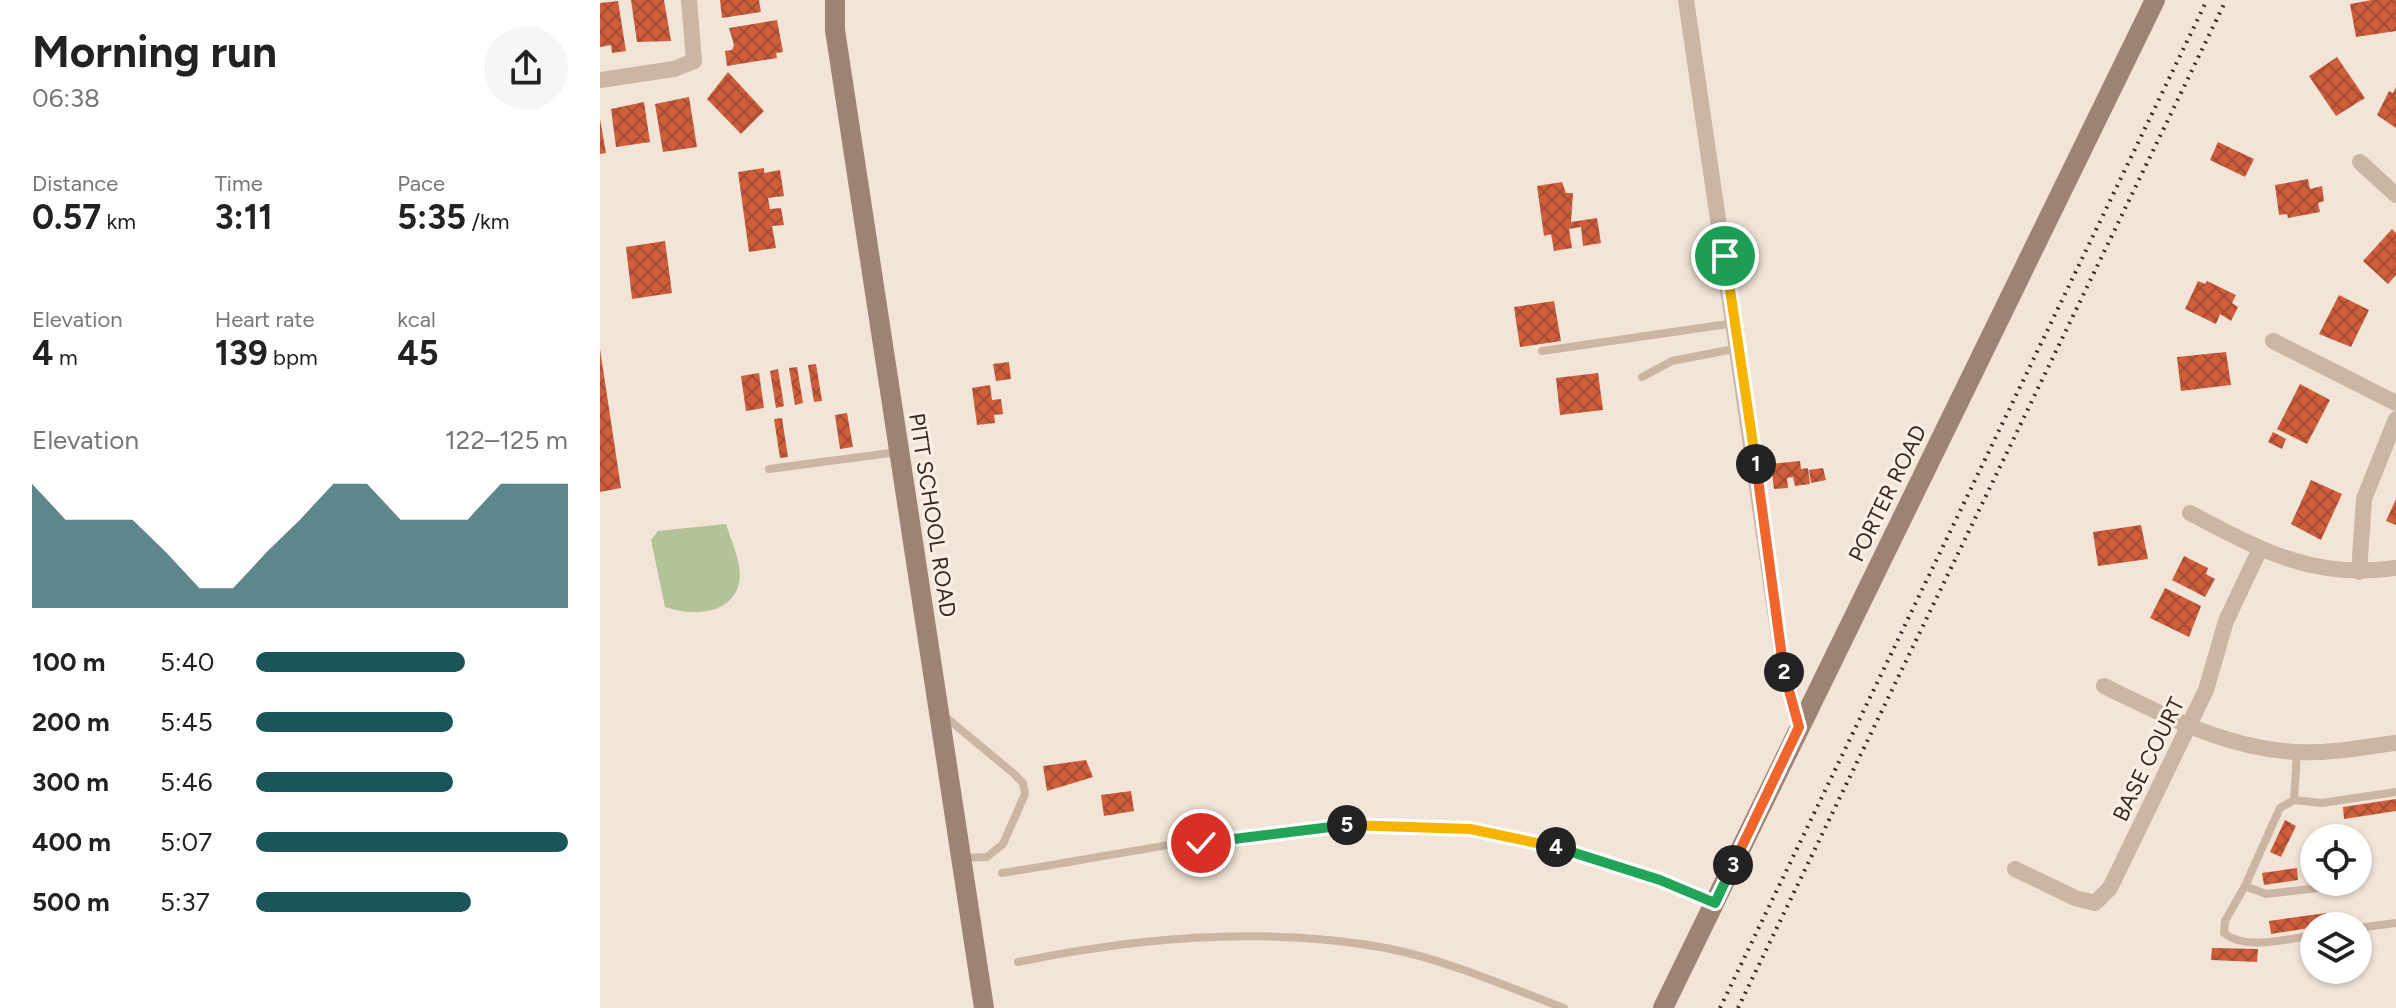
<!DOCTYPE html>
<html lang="en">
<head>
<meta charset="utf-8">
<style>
	body { margin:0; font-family:Figtree,sans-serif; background:#f6f6f6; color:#222; height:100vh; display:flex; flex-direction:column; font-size:30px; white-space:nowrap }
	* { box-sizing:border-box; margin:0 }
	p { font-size:26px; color:#767676 }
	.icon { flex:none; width:44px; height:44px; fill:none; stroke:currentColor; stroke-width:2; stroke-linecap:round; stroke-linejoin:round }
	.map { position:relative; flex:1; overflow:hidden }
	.drawer { display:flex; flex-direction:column; background:#fff; width:600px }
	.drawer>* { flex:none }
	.fabs { position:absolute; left:1700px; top:824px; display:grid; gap:16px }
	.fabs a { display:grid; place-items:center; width:72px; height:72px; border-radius:50%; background:#fff; box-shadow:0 2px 6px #0004; font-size:40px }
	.pin { position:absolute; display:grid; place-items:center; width:68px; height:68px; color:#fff; margin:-34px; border:4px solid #fff; border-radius:50%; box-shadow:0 2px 8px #0007 }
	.km { position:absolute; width:40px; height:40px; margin:-20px; border-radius:50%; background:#222; color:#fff; font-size:22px; line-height:40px; text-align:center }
	.round { display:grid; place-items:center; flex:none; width:84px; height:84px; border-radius:42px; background:#f6f6f6 }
	.headline { display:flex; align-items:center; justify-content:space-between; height:136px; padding:0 32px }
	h1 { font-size:44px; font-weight:700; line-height:60px }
	.figures { display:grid; grid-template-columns:repeat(3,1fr); gap:12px; height:136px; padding:8px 32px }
	.figures div { display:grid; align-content:center }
	.figures b { font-size:34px; font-weight:700 }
	.figures small { font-size:22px; font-weight:400 }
	.figures p { font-size:22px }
	.chart { height:224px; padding:16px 32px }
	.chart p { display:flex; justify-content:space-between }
	.chart svg { width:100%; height:144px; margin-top:8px; fill:#195559; opacity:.7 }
	ul { padding:0 32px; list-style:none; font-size:26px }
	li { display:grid; grid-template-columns:128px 96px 1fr; align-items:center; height:60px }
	li i { height:20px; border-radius:10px; background:#195559 }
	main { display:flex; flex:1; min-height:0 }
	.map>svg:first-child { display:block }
	.pitch { fill:#b4c297 }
	.building { fill:url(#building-cross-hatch) }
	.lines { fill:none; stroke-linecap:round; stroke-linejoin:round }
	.lane { stroke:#cbb5a3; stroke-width:8 }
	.street { stroke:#cbb5a3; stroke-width:16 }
	.secondary { stroke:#9e8374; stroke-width:20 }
	.rail { stroke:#352a25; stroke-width:4; stroke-dasharray:2 6; stroke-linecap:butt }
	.split-1-casing { stroke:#fff; stroke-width:16 }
	.split-2-casing { stroke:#fff; stroke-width:16 }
	.split-3-casing { stroke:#fff; stroke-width:16 }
	.split-4-casing { stroke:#fff; stroke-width:16 }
	.split-5-casing { stroke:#fff; stroke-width:16 }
	.split-6-casing { stroke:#fff; stroke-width:16 }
	.split-1 { stroke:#f5b400; stroke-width:10 }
	.split-2 { stroke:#f0652b; stroke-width:10 }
	.split-3 { stroke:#f0652b; stroke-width:10 }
	.split-4 { stroke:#22a559; stroke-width:10 }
	.split-5 { stroke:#f5b400; stroke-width:10 }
	.split-6 { stroke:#22a559; stroke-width:10 }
	.labels { text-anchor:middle; stroke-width:6; stroke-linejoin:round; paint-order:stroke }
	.street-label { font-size:22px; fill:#352a25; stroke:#faf0e4 }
</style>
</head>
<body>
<main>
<section class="drawer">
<div class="headline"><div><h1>Morning run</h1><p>06:38</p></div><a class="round"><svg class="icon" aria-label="share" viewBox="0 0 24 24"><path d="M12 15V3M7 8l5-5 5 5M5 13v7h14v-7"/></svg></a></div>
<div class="figures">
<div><p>Distance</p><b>0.57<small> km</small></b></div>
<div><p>Time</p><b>3:11</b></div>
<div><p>Pace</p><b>5:35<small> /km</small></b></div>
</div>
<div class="figures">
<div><p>Elevation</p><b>4<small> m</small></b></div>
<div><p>Heart rate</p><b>139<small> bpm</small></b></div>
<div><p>kcal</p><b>45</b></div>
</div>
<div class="chart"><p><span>Elevation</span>122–125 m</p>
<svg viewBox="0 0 160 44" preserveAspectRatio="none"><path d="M0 44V6L10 17L20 17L30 17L40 27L50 38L60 38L70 27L80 17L90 6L100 6L110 17L120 17L130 17L140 6L150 6L160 6V44z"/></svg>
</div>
<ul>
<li><b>100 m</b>5:40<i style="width:67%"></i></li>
<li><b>200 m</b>5:45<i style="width:63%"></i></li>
<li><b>300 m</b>5:46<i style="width:63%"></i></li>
<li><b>400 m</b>5:07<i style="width:100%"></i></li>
<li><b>500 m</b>5:37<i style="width:69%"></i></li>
</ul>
</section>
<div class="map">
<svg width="1796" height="1008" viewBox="0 0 1796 1008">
	<defs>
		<pattern id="building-cross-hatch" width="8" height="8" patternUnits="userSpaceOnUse" patternTransform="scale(2)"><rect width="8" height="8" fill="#cd5d3b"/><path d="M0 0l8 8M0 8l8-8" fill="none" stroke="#a74d31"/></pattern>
	</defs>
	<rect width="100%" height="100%" fill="#f2e5d7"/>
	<path class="pitch" d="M126,524C131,541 145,569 138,587C127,617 88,615 65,607L51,540L58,531Z"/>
	<path class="building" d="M31,0H64L71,41L37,42Z
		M120,0H159L161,12L122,18Z
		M1772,0H1796V31L1756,37L1750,4Z
		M18,1L26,51L12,53L11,45L0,47V3Z
		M177,20L183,52L176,53L177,58L127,66L125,51L132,50L134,45L129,28Z
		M1737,57L1765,98L1736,116L1709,76Z
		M128,72L164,111L141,134L107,99Z
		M1796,87V128L1777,115L1789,91L1793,93Z
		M89,97L97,147L63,152L55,104Z
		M44,102L50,142L16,147L11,109Z
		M0,119L6,153L0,154Z
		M1618,142L1654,159L1645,177L1610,160Z
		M164,168V173L180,170L184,196L168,198L170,209L181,208L184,225L172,226L176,248L149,252L138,172Z
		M1708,179L1710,189L1722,186L1724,201L1718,203L1720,212L1688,218L1687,214L1679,215L1675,185Z
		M962,182L966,193H973L971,222L997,218L1001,243L983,246L981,227L969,229L972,248L954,251L951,234L944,236L937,186Z
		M1792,229L1796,233V275L1788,284L1763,261Z
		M65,241L72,293L32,299L26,247Z
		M1598,281L1605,284L1607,281L1636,295L1632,303L1638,307L1631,321L1620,314L1616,324L1585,309Z
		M1739,295L1769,310L1751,347L1719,334Z
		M954,301L961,341L920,347L914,307Z
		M0,349L21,488L0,492Z
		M1626,352L1631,385L1581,391L1577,357Z
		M409,362L411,379L396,381L393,364Z
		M216,364L222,401L214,402L208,365Z
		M197,367L203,403L195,405L189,368Z
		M178,369L184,406L176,408L170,371Z
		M159,373L164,408L146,411L141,376Z
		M998,373L1003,410L960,415L956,378Z
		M1700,384L1730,400L1707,444L1677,429Z
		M390,385L392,400L401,399L403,414L394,415L395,423L377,425L372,388Z
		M247,413L253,447L240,449L235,415Z
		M182,418L188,457L180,458L174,419Z
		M1673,432L1686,439L1682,449L1668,442Z
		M1200,461L1201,469L1208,468L1210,484L1195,486L1193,477L1187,478L1188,488L1174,489L1171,464Z
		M1223,468L1226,480L1211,483L1209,470Z
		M1711,480L1742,494L1721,540L1691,524Z
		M1796,499V525L1786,521Z
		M1541,525L1548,559L1498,566L1493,532Z
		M1584,556L1608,568L1606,574L1615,579L1605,597L1572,580Z
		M1565,588L1601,606L1589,637L1550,618Z
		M486,760L493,777L447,791L443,766Z
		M531,791L534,811L504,816L501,795Z
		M1796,799V811L1744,819L1743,807Z
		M1685,820L1696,826L1681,857L1670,852Z
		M1697,868L1698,880L1664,885L1662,873Z
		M1726,913L1728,925L1671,934L1669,921Z
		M1612,948L1658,949L1657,962L1611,960Z"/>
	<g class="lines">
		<path class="lane" d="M942,351L1135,323
			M1042,377L1072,361L1139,348
			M169,469L298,452
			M342,714L413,773L423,783L425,794L403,844L387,857L362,858
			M1694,800L1697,752
			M402,873C550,850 722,810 871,830C955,840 1036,872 1114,902
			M1645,886L1666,894L1718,888
			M1758,928L1796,923
			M1714,935C1688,939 1646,951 1624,933L1625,921L1645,886L1680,808L1694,800L1722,803L1796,792
			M418,962C539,937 665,926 786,948C847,960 905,986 964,1008"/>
		<path class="street" d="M1086,0L1184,672L1199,727
			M0,80L74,69L94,61L89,0
			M1760,162L1796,195
			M1673,341L1796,403
			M1590,513C1660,550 1714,580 1796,568
			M1759,572L1764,499L1796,419
			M1504,686C1566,716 1627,749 1697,752C1730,754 1763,747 1796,743
			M1415,869L1475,898L1495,903L1510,888L1606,690L1626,621L1660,549"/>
		<path class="secondary" d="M235,0V30L384,1008
			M1063,1008L1555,0"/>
		<path class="rail" d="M1120,1008L1607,0
			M1138,1008L1626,0"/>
	</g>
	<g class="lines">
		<defs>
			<path id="split-1" d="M1125,256L1156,464"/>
			<path id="split-2" d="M1156,464L1184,672"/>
			<path id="split-3" d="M1133,865L1199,727L1184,672"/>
			<path id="split-4" d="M956,847L1060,880L1115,903L1133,865"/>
			<path id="split-5" d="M747,825L870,829L956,847"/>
			<path id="split-6" d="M601,843L747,825"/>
		</defs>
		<use href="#split-1" class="split-1-casing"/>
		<use href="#split-2" class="split-2-casing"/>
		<use href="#split-3" class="split-3-casing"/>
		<use href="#split-4" class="split-4-casing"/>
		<use href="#split-5" class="split-5-casing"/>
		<use href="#split-6" class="split-6-casing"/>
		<use href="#split-1" class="split-1"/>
		<use href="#split-2" class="split-2"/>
		<use href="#split-3" class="split-3"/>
		<use href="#split-4" class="split-4"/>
		<use href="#split-5" class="split-5"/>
		<use href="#split-6" class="split-6"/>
	</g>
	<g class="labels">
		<g class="street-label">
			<text transform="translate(1287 493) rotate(-64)" y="8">PORTER ROAD</text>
			<text transform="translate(333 515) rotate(81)" y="8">PITT SCHOOL ROAD</text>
			<text transform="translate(1548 759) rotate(-64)" y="8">BASE COURT</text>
		</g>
	</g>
</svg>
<div class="fabs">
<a><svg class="icon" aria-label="locate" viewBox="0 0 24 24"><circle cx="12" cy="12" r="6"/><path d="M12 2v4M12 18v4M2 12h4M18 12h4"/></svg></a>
<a><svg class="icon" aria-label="layers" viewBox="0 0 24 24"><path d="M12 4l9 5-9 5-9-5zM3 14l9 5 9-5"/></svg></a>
</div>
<div class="pin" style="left:1125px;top:256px;background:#1e9e55"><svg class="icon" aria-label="arrive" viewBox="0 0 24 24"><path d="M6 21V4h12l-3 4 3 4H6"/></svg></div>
<div class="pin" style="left:601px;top:843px;background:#d93025"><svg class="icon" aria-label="check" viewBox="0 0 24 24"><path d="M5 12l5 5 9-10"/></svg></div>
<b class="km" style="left:1156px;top:464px">1</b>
<b class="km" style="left:1184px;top:672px">2</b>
<b class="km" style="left:1133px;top:865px">3</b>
<b class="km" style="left:956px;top:847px">4</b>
<b class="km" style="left:747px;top:825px">5</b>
</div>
</main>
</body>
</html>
